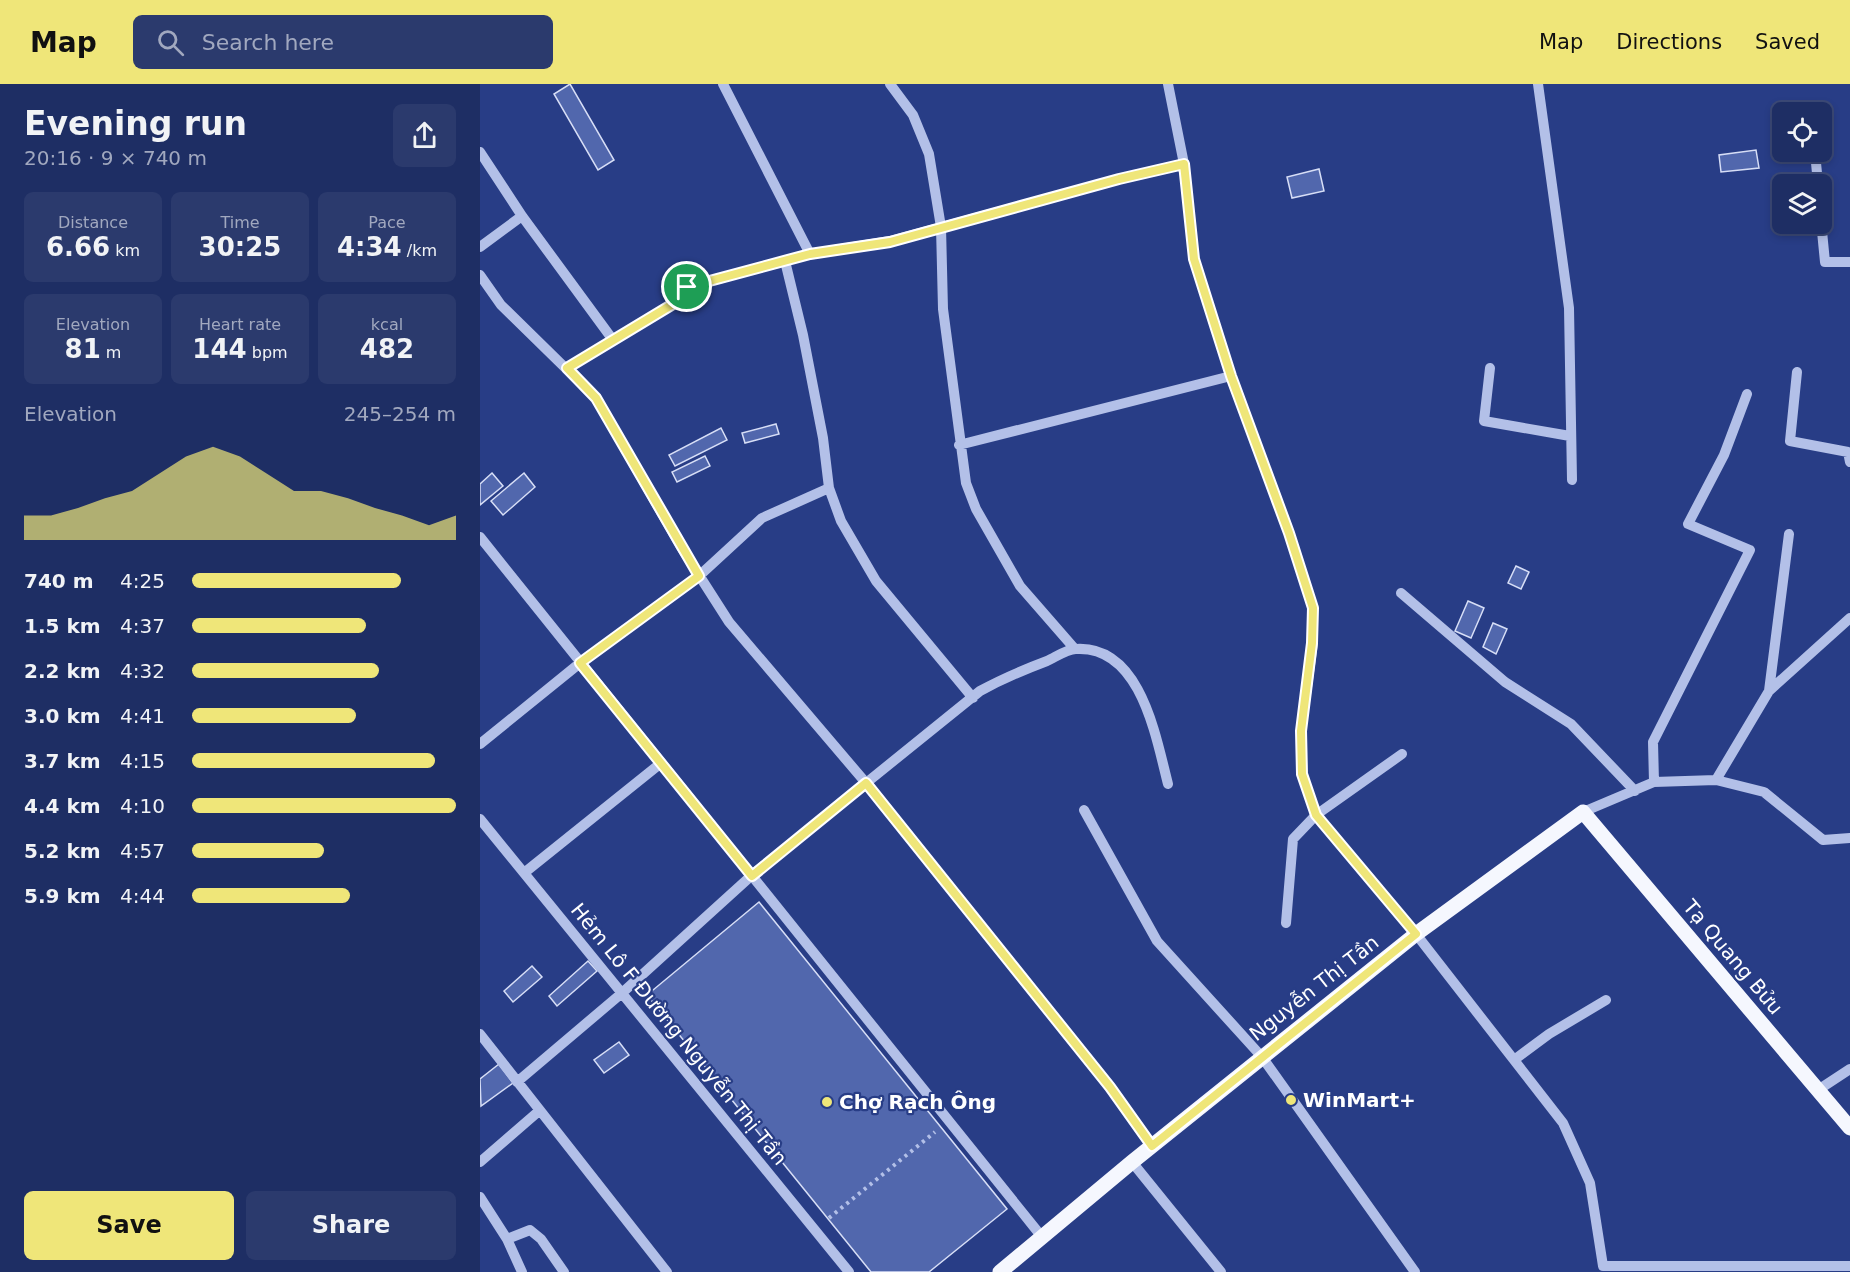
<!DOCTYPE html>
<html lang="en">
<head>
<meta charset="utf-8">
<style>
	body { margin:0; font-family:"DejaVu Sans",sans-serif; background:#2b3a6d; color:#f1f3f6; height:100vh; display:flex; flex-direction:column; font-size:22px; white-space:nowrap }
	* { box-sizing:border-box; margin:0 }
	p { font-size:20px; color:#a1a8bf }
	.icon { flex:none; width:33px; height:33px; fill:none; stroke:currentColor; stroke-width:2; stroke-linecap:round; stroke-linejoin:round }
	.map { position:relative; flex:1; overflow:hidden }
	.side { display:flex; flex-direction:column; background:#1e2e64; width:480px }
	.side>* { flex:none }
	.fabs { position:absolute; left:1292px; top:18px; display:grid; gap:12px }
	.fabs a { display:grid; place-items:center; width:60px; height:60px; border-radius:9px; background:#1e2e64; box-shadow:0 3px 9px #0003,0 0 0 2px #3c4a78; font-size:30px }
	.pin { position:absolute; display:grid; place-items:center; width:51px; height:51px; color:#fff; margin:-26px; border:3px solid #fff; border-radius:50%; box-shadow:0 2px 6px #0007 }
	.round { display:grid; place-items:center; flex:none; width:63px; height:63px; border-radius:9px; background:#2b3a6d }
	.headline { display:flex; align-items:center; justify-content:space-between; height:102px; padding:0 24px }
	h1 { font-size:33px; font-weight:700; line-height:45px }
	.figures { display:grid; grid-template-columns:repeat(3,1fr); gap:9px; height:102px; padding:6px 24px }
	.figures div { display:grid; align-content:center; border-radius:9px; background:#2b3a6d; text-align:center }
	.figures b { font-size:26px; font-weight:700 }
	.figures small { font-size:16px; font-weight:400 }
	.figures p { font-size:16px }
	.chart { height:168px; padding:12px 24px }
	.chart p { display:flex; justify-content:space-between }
	.chart svg { width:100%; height:108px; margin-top:6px; fill:#efe679; opacity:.7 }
	.cta { display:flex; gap:12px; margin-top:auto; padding:12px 24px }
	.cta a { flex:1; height:69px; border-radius:9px; background:#efe679; color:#111; font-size:24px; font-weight:700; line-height:69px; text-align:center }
	.cta a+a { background:#2b3a6d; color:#f1f3f6 }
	ul { padding:0 24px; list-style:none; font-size:20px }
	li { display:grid; grid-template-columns:96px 72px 1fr; align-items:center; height:45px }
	li i { height:15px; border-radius:8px; background:#efe679 }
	header { display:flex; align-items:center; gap:36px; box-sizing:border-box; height:84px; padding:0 30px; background:#efe679; color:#111 }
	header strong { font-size:28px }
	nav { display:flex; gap:33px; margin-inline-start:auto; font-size:21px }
	.search { width:420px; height:54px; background:#2b3a6d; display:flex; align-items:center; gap:15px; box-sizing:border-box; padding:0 21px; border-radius:9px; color:#a1a8bf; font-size:22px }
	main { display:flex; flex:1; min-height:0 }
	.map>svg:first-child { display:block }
	.building { fill:#5167ad; stroke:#d7def6; stroke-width:1.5 }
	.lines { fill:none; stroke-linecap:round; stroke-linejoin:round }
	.path { stroke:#b3c0e8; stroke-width:4; stroke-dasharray:3 4.5; stroke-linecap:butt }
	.minor { stroke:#b3c0e8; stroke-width:10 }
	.major { stroke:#f5f7fe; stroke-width:15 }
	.route-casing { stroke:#fff; stroke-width:12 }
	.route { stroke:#efe679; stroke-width:8 }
	.poi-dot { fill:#efe679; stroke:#283d86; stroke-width:2 }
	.labels { text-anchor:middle; stroke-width:4.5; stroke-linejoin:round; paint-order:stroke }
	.street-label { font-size:20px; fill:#fff; stroke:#283d86 }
	.poi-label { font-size:20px; font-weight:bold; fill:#fff; stroke:#283d86; text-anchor:start }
</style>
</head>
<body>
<header>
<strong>Map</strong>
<div class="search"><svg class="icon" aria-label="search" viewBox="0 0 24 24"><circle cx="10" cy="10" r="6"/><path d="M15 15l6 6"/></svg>Search here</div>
<nav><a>Map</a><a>Directions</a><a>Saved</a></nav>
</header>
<main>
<section class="side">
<div class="headline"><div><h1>Evening run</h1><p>20:16 · 9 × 740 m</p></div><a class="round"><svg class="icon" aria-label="share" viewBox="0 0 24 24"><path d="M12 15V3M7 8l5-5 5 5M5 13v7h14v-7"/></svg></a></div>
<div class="figures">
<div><p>Distance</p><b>6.66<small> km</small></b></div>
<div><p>Time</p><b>30:25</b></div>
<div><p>Pace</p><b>4:34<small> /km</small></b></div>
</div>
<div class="figures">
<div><p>Elevation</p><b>81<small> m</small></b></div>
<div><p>Heart rate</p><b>144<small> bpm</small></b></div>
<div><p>kcal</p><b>482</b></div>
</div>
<div class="chart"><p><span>Elevation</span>245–254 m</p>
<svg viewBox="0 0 160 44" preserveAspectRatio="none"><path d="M0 44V34L10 34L20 31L30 27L40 24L50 17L60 10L70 6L80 10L90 17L100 24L110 24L120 27L130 31L140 34L150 38L160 34V44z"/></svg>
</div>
<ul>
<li><b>740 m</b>4:25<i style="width:79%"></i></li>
<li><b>1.5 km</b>4:37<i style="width:66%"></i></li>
<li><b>2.2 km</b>4:32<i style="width:71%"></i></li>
<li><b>3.0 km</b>4:41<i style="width:62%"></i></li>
<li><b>3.7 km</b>4:15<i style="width:92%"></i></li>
<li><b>4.4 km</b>4:10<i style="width:100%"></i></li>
<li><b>5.2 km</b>4:57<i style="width:50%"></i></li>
<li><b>5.9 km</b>4:44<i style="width:60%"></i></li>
</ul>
<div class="cta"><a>Save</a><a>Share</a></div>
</section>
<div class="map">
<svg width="1370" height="1188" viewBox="0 0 1370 1188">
	<rect width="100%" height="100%" fill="#283d86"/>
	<path class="building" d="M90,0L134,76L118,86L74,10Z
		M1276,66L1279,84L1241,88L1239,71Z
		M839,85L844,107L812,114L807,93Z
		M296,340L299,350L265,359L262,349Z
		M241,344L247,356L195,382L189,371Z
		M225,372L230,382L197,398L192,388Z
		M12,389L23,402L0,421V400Z
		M44,389L55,403L23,431L11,417Z
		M1036,482L1049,488L1041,505L1028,499Z
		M988,517L1004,524L991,554L975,547Z
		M1013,539L1027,545L1016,570L1003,563Z
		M279,818L527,1125L449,1188H391L167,911Z
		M108,877L117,887L77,922L69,912Z
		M52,882L62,893L33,918L24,907Z
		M139,958L149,971L124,989L114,976Z
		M19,980L33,999L1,1022L0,995Z"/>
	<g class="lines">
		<path class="path" d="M349,1134L455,1048"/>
		<path class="minor" d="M243,0L330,170
			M410,0L433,31L449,70L461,143L463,225L486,399L496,425L540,502L594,564
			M688,0L704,80L714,175L751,292L809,449L833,524V559L821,647L822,690L836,731L936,850L1083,1039L1110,1099L1123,1182H1370
			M1058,0L1089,224L1092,396
			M0,68L42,132L133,256
			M1335,68L1338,100
			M1341,137L1345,178H1370
			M0,163L42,132
			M305,177L323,251L343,354L349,404L361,437L396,497L493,614
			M0,191L21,221L116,314L201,463L249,538L386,699L630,1003L672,1062
			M87,284L198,217L207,203L330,170L410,157L639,95L704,80
			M1010,284L1004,337L1090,352
			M1317,288L1310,357L1368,368L1370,378
			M479,361L751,292
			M0,453L562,1153
			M921,509L1025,598L1091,640L1155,707
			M1289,607L1309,450
			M0,660L100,579L219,492L282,434L349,404
			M1236,696L1289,607L1370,534
			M1174,698L1173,658L1270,466L1208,440L1244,371L1267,310
			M604,726L677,857L782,973L935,1188
			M1103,728L1174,698L1236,696L1284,708L1343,756L1370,754
			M0,735L369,1188
			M44,789L181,679
			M806,839L813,755L836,731L922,670
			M0,950L187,1188
			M1034,976L1069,950L1126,916
			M37,998L142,909L271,792L500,607C522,595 543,586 567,577C576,573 587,565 596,565C661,561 676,654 688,700
			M1338,1006L1370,985
			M0,1078L59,1027
			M652,1078L741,1188
			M0,1113L27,1155L42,1188
			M27,1155L50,1146L61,1155L84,1188"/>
		<path class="major" d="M520,1188L652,1078L936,850L1103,728L1370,1044"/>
	</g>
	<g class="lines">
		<defs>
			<path id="route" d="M704,80L714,175L751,292L809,449L833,524L832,559L821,647L822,690L836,731L936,850L672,1062L630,1003L386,699L272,792L100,579L219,492L116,314L87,284L198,217L207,203L330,170L410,158L639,95Z"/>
		</defs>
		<use href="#route" class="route-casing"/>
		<use href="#route" class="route"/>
	</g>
	<g class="poi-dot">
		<circle cx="811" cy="1016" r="6"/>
		<circle cx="347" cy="1018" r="6"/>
	</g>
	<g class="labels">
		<g class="street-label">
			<text transform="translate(1253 873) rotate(50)" y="7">Tạ Quang Bửu</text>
			<text transform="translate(834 904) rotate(-38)" y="7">Nguyễn Thị Tần</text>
			<text transform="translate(199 950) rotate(51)" y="7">Hẻm Lô F Đường Nguyễn Thị Tần</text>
		</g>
		<g class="poi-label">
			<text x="823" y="1023">WinMart+</text>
			<text x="359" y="1025">Chợ Rạch Ông</text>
		</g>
	</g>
</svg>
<div class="fabs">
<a><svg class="icon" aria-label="locate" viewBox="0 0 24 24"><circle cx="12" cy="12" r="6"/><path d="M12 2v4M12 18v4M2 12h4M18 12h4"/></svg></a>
<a><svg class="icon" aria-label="layers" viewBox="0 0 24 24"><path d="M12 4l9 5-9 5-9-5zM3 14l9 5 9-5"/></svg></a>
</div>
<div class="pin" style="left:207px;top:203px;background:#1e9e55"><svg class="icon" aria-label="arrive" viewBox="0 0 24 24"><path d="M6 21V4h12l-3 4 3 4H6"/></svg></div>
</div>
</main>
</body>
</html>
